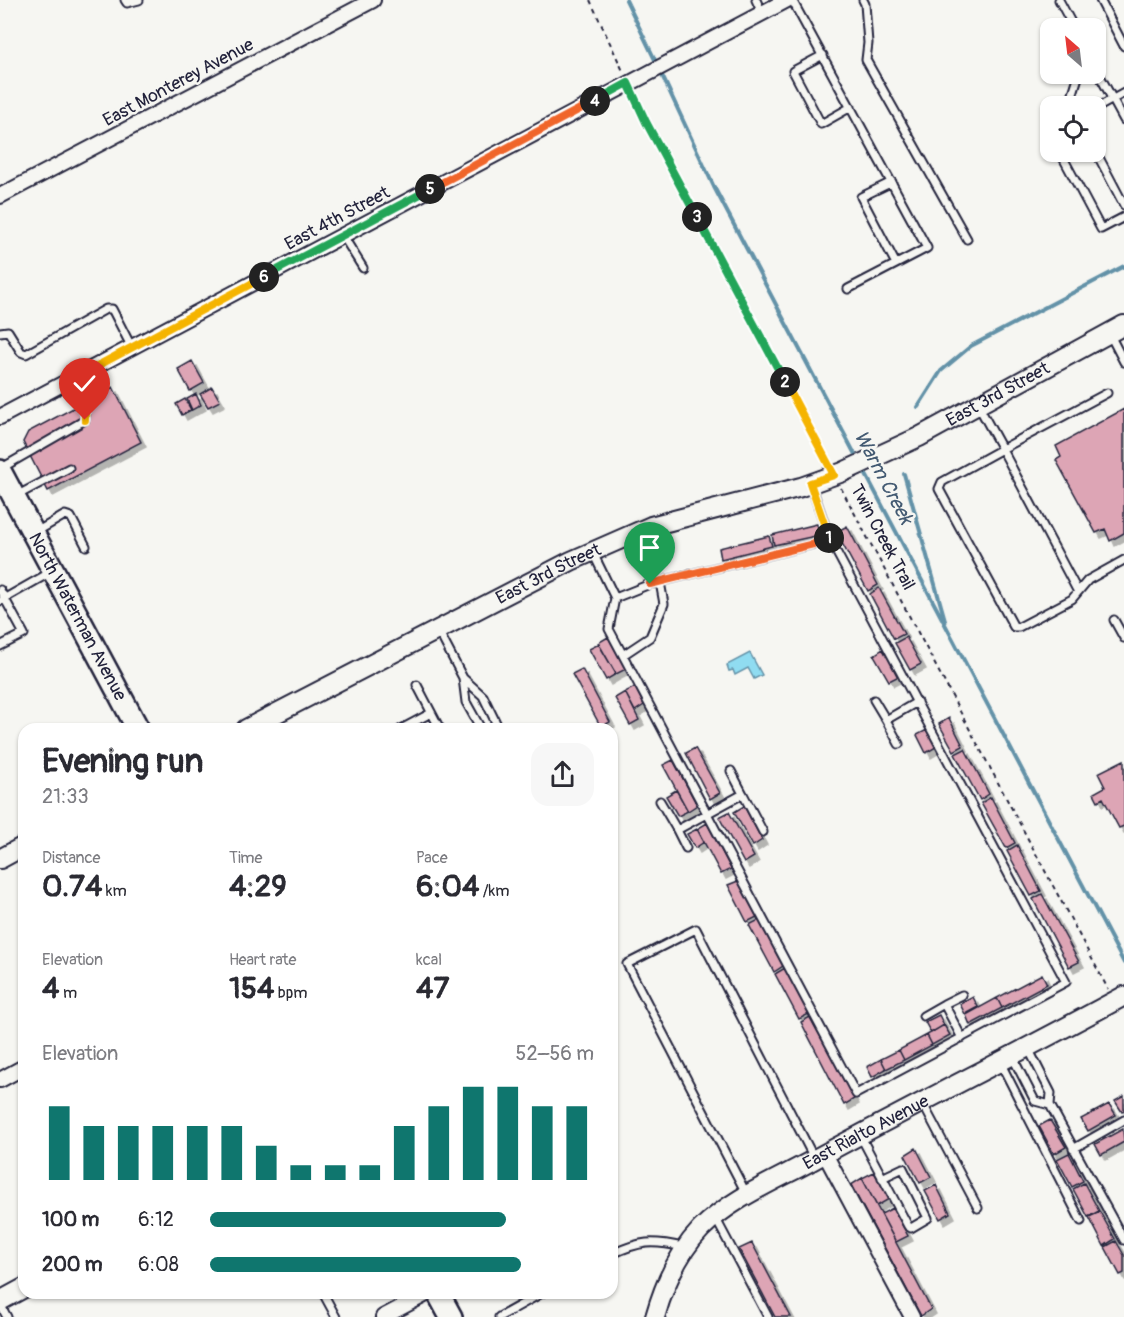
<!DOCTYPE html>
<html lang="en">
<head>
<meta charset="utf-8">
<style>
	body { margin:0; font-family:Pangolin,sans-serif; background:#f7f7f7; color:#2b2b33; height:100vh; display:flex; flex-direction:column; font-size:22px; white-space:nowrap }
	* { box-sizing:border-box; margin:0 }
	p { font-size:20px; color:#7c7c81 }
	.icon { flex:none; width:33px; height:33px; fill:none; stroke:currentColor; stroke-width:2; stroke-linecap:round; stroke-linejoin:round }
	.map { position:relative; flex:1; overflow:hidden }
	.panel { position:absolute; left:18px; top:723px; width:600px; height:576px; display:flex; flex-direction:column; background:#fff; border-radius:18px; box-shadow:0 2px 4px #0004 }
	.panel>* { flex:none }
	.needle { width:39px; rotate:332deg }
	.tools { position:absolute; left:1040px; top:18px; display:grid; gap:12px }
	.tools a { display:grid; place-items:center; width:66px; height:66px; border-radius:12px; background:#fff; box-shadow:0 2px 4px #0004; font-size:30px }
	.pin { position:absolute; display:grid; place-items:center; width:51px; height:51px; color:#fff; margin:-62px -26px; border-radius:50% 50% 50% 0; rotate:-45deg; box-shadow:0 0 6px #0007 }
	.pin .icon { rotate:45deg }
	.km { position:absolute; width:30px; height:30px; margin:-15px; border-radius:50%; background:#222; color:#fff; font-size:16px; line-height:30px; text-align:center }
	.round { display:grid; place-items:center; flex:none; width:63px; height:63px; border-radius:18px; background:#f7f7f7 }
	.headline { display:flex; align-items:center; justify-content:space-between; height:102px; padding:0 24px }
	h1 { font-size:33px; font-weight:800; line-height:45px }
	.figures { display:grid; grid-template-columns:repeat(3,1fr); gap:9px; height:102px; padding:6px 24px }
	.figures div { display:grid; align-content:center }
	.figures b { font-size:30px; font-weight:800 }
	.figures small { font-size:16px; font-weight:400 }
	.figures p { font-size:16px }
	.chart { height:168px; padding:12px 24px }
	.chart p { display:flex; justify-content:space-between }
	.chart svg { width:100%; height:108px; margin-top:6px; stroke:#0f766e; stroke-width:6 }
	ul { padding:0 24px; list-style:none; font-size:20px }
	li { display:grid; grid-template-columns:96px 72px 1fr; align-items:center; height:45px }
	li i { height:15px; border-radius:8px; background:#0f766e }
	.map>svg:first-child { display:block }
	.water { fill:#90dcf1; stroke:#6492a8; stroke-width:1.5 }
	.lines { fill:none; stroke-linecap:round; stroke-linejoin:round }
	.stream { stroke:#6492a8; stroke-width:4 }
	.building { fill:#dda5b5; stroke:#22223b; stroke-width:1.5; filter:url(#shadow) }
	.lane-casing { stroke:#22223b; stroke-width:11 }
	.street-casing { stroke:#22223b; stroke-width:18 }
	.secondary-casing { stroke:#22223b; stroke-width:22 }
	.primary-casing { stroke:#22223b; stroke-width:26 }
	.path { stroke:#22223b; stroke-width:2; stroke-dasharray:4.5 4.5; stroke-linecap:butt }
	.lane { stroke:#f6f6f2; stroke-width:7 }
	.street { stroke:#f6f6f2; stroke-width:14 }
	.secondary { stroke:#f6f6f2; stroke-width:18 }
	.primary { stroke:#f6f6f2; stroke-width:21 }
	.split-1-casing { stroke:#fff; stroke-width:12 }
	.split-2-casing { stroke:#fff; stroke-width:12 }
	.split-3-casing { stroke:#fff; stroke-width:12 }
	.split-4-casing { stroke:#fff; stroke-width:12 }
	.split-5-casing { stroke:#fff; stroke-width:12 }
	.split-6-casing { stroke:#fff; stroke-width:12 }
	.split-7-casing { stroke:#fff; stroke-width:12 }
	.split-8-casing { stroke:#fff; stroke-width:12 }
	.split-1 { stroke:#f0652b; stroke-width:8 }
	.split-2 { stroke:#f5b400; stroke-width:8 }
	.split-3 { stroke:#22a559; stroke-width:8 }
	.split-4 { stroke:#22a559; stroke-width:8 }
	.split-5 { stroke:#f0652b; stroke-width:8 }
	.split-6 { stroke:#22a559; stroke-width:8 }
	.split-7 { stroke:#f5b400; stroke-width:8 }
	.split-8 { stroke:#f5b400; stroke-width:8 }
	.labels { text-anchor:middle; stroke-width:5; stroke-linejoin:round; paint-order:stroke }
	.street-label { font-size:18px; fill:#22223b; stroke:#f6f6f2 }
	.water-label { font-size:20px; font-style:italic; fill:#435a72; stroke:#f6f6f2 }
</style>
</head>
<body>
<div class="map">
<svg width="1124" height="1317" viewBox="0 0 1124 1317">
	<defs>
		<filter id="shadow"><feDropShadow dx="5" dy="5" stdDeviation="0" flood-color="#0004"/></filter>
	</defs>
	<rect width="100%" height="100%" fill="#f6f6f2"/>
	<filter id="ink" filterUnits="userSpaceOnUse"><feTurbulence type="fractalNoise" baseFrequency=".0167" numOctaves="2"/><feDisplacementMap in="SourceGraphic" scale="12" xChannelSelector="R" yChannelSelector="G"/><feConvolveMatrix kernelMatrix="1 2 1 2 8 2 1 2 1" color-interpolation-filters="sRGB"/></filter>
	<g filter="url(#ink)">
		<path class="water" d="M750,653L762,675L754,679L748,668L735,675L733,670L729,671L727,665Z"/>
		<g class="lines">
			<path class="stream" d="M626,0L657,64
				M660,71L714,187L858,460
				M918,407L941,371L971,346L1124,266
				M863,469L1124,963
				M904,474L945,620"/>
		</g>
		<path class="building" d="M192,361L204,383L190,391L178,369Z
			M113,387L141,442L48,491L23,442L28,432Z
			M212,387L220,401L208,407L200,394Z
			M196,394L201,405L192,410L187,399Z
			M185,399L191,410L182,415L176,404Z
			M1124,409V533L1110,541L1105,529L1096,533L1056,460L1061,457L1056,446Z
			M817,524L820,535L774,545L772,535Z
			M847,526L878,585L868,591L836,532Z
			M769,536L772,546L721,559L719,548Z
			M879,588L904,634L894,639L870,594Z
			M608,637L626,669L616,674L598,643Z
			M906,637L921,664L910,670L895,643Z
			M599,644L616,674L606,680L589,649Z
			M883,649L899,676L889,681L874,655Z
			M582,669L610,722L601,727L572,674Z
			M635,687L644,705L635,711L625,692Z
			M625,692L639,720L630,725L615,698Z
			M949,718L963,746L954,751L939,724Z
			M927,730L936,747L926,753L917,735Z
			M695,748L720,793L710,799L686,753Z
			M965,749L989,794L980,800L955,754Z
			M673,760L697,805L688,811L663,765Z
			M1124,760V826L1119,828L1103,798L1098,801L1094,793L1105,787L1098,773Z
			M676,790L688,811L678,816L666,796Z
			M991,797L1015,843L1006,848L981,803Z
			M744,806L762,840L753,846L734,812Z
			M729,812L754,857L744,863L719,817Z
			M707,823L731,869L721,874L697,829Z
			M697,829L704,842L695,848L687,834Z
			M1017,845L1041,891L1031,896L1007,851Z
			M738,881L757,917L747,922L728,885Z
			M1042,894L1079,962L1069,967L1033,899Z
			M759,920L783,966L774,972L749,925Z
			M785,968L809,1014L799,1019L775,974Z
			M1042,974L1047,984L1002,1008L997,998Z
			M973,997L978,1007L965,1014L960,1004Z
			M997,998L1002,1008L970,1025L966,1015Z
			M939,1015L944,1025L931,1033L925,1022Z
			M810,1017L854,1099L844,1105L801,1022Z
			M944,1025L950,1035L932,1045L927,1035Z
			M927,1035L932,1045L904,1060L899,1050Z
			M899,1050L904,1060L886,1069L881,1059Z
			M881,1059L886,1069L872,1077L867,1067Z
			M1124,1096V1111L1122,1112L1115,1101Z
			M1109,1104L1116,1115L1088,1131L1081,1119Z
			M1050,1120L1066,1147L1054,1154L1039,1126Z
			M1123,1129L1124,1142L1101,1155L1095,1144Z
			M916,1148L931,1177L920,1183L905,1155Z
			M1069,1153L1083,1181L1072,1187L1057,1159Z
			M874,1172L889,1199L877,1206L862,1178Z
			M862,1178L931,1309L921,1316L851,1185Z
			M1084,1183L1099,1211L1088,1217L1073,1189Z
			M936,1185L950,1213L940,1219L925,1191Z
			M893,1208L908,1236L896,1242L881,1214Z
			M1100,1212L1115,1239L1104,1246L1089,1217Z
			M1116,1241L1124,1255V1273L1120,1275L1105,1247Z
			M752,1243L791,1317H775L739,1249Z"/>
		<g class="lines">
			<defs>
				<path id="lane" d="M125,0L127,3L139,0
					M756,0L762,13
					M792,0L927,248L848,289
					M863,0L865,4L868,43L866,60L967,239
					M1059,0L1074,28
					M1100,0L1124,46
					M823,55L793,71L821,124L851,107
					M1095,67L1124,120
					M1069,106L1079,74
					M1095,109L1124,93
					M1095,150L1124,205
					M1060,152L1101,229L1124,217
					M892,182L861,197L896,264
					M343,236L363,268
					M0,332L8,331L21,352L26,354L106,309H112L132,348
					M1110,335L1124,362
					M979,407L1002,449L1107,393
					M0,469L85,420V414L69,381
					M811,485L830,540
					M16,496L69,468
					M36,532L65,515L71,517L86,546
					M593,553L615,598L609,629L856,1094L1066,982L830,540L650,584L615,598
					M0,590L24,634L0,646
					M1078,592L1002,449L942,482L939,489L1014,627H1019L1072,599L1088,580L1124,560
					M0,601L51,572
					M1114,620L1124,638
					M439,632L463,678L466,702L481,729
					M623,655L650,637L664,604L660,582
					M463,678L483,696L499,729
					M417,685L440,729
					M874,700L886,720L917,702
					M886,720L899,744
					M401,729L431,713
					M731,771L743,794
					M660,801L677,830L743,794L763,832
					M677,830L686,848
					M944,1004L962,995
					M923,1016L944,1004L962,1038
					M1028,1048L1051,1093L1050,1105L1124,1240
					M1012,1056L1035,1101L1050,1105
					M1001,1064L1081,1221
					M923,1104L978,1208
					M861,1137L908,1226L911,1228L928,1218L903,1168L882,1178
					M1073,1149L1124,1120
					M746,1193L627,964L696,929L814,1158
					M716,1219L768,1317
					M612,1254C640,1241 652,1240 683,1247
					M323,1293L336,1317
					M0,1304L7,1317
					M499,1317L542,1293"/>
				<path id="street" d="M0,196L373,0
					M0,417L787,0
					M0,1080L24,1067
					M825,1154L912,1317
					M383,1317L428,1293"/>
				<g id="secondary">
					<path id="s1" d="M246,729L571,561L651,526L801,487L843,472L919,437L1124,325"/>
					<path d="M0,859L24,846"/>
					<path d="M0,1301L24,1288"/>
					<path id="s2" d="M655,1317C664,1285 677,1254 701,1229C732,1198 775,1181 813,1160C916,1104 1021,1052 1124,996"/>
				</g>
				<g id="primary">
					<path id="s3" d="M0,471L138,729"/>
					<path d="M438,1293L451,1317"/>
				</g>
			</defs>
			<use href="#lane" class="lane-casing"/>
			<use href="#street" class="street-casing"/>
			<use href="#secondary" class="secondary-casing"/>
			<use href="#primary" class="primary-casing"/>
			<path class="path" d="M590,0L623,71
				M634,95L827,462
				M841,488L1108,989"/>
			<use href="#lane" class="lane"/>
			<use href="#street" class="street"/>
			<use href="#secondary" class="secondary"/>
			<use href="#primary" class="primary"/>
		</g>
	</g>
	<g class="lines" filter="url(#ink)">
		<defs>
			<path id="split-1" d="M650,584L830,540L829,538"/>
			<path id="split-2" d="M785,382L834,475L810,483L829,538"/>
			<path id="split-3" d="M697,217L785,382"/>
			<path id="split-4" d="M595,101L628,83L646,122L697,217"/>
			<path id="split-5" d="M430,189L595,101"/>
			<path id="split-6" d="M264,277L430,189"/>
			<path id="split-7" d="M99,365L264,277"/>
			<path id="split-8" d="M85,420V414L69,381L99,365"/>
		</defs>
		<use href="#split-1" class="split-1-casing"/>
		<use href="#split-2" class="split-2-casing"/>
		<use href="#split-3" class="split-3-casing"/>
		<use href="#split-4" class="split-4-casing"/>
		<use href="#split-5" class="split-5-casing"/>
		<use href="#split-6" class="split-6-casing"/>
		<use href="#split-7" class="split-7-casing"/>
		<use href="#split-8" class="split-8-casing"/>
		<use href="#split-1" class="split-1"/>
		<use href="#split-2" class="split-2"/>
		<use href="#split-3" class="split-3"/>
		<use href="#split-4" class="split-4"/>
		<use href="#split-5" class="split-5"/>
		<use href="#split-6" class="split-6"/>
		<use href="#split-7" class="split-7"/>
		<use href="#split-8" class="split-8"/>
	</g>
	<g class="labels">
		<g class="street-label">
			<text transform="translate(178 82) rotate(-28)" y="6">East Monterey Avenue</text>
			<text transform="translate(337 218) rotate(-28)" y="6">East 4th Street</text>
			<text dy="6" stroke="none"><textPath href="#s1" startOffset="826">East 3rd Street</textPath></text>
			<text transform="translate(883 537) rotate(62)" y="6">Twin Creek Trail</text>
			<text dy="6" stroke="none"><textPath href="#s1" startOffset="340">East 3rd Street</textPath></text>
			<text dy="6" stroke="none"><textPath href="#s3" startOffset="165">North Waterman Avenue</textPath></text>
			<text dy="6" stroke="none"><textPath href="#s2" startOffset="292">East Rialto Avenue</textPath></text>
		</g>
		<g class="water-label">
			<text transform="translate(884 477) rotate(62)" y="7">Warm Creek</text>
		</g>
	</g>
</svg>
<div class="tools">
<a><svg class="needle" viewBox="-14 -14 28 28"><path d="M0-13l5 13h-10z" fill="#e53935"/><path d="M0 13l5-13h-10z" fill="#7c7c81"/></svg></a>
<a><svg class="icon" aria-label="locate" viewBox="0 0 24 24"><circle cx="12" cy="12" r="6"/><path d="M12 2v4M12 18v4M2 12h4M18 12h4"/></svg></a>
</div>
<div class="pin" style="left:650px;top:584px;background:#1e9e55"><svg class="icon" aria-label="arrive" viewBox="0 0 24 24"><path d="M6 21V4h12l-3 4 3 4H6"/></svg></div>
<div class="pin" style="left:85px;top:420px;background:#d93025"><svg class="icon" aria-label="check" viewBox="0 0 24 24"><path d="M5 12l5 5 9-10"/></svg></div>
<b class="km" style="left:829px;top:538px">1</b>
<b class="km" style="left:785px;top:382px">2</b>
<b class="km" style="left:697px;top:217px">3</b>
<b class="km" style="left:595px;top:101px">4</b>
<b class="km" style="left:430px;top:189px">5</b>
<b class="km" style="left:264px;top:277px">6</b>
<section class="panel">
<div class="headline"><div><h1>Evening run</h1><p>21:33</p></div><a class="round"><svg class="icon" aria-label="share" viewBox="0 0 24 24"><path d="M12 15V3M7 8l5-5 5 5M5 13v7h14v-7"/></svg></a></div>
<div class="figures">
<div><p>Distance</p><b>0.74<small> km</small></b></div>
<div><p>Time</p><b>4:29</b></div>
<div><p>Pace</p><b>6:04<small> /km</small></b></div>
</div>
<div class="figures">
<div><p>Elevation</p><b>4<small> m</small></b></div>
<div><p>Heart rate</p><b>154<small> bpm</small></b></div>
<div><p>kcal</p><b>47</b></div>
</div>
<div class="chart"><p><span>Elevation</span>52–56 m</p>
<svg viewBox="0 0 160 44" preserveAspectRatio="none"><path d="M5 44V14M15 44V22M25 44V22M35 44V22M45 44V22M55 44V22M65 44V30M75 44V38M85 44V38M95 44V38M105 44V22M115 44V14M125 44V6M135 44V6M145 44V14M155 44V14"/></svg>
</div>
<ul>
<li><b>100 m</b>6:12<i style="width:77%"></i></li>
<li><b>200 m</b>6:08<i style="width:81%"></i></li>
</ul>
</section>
</div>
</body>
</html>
